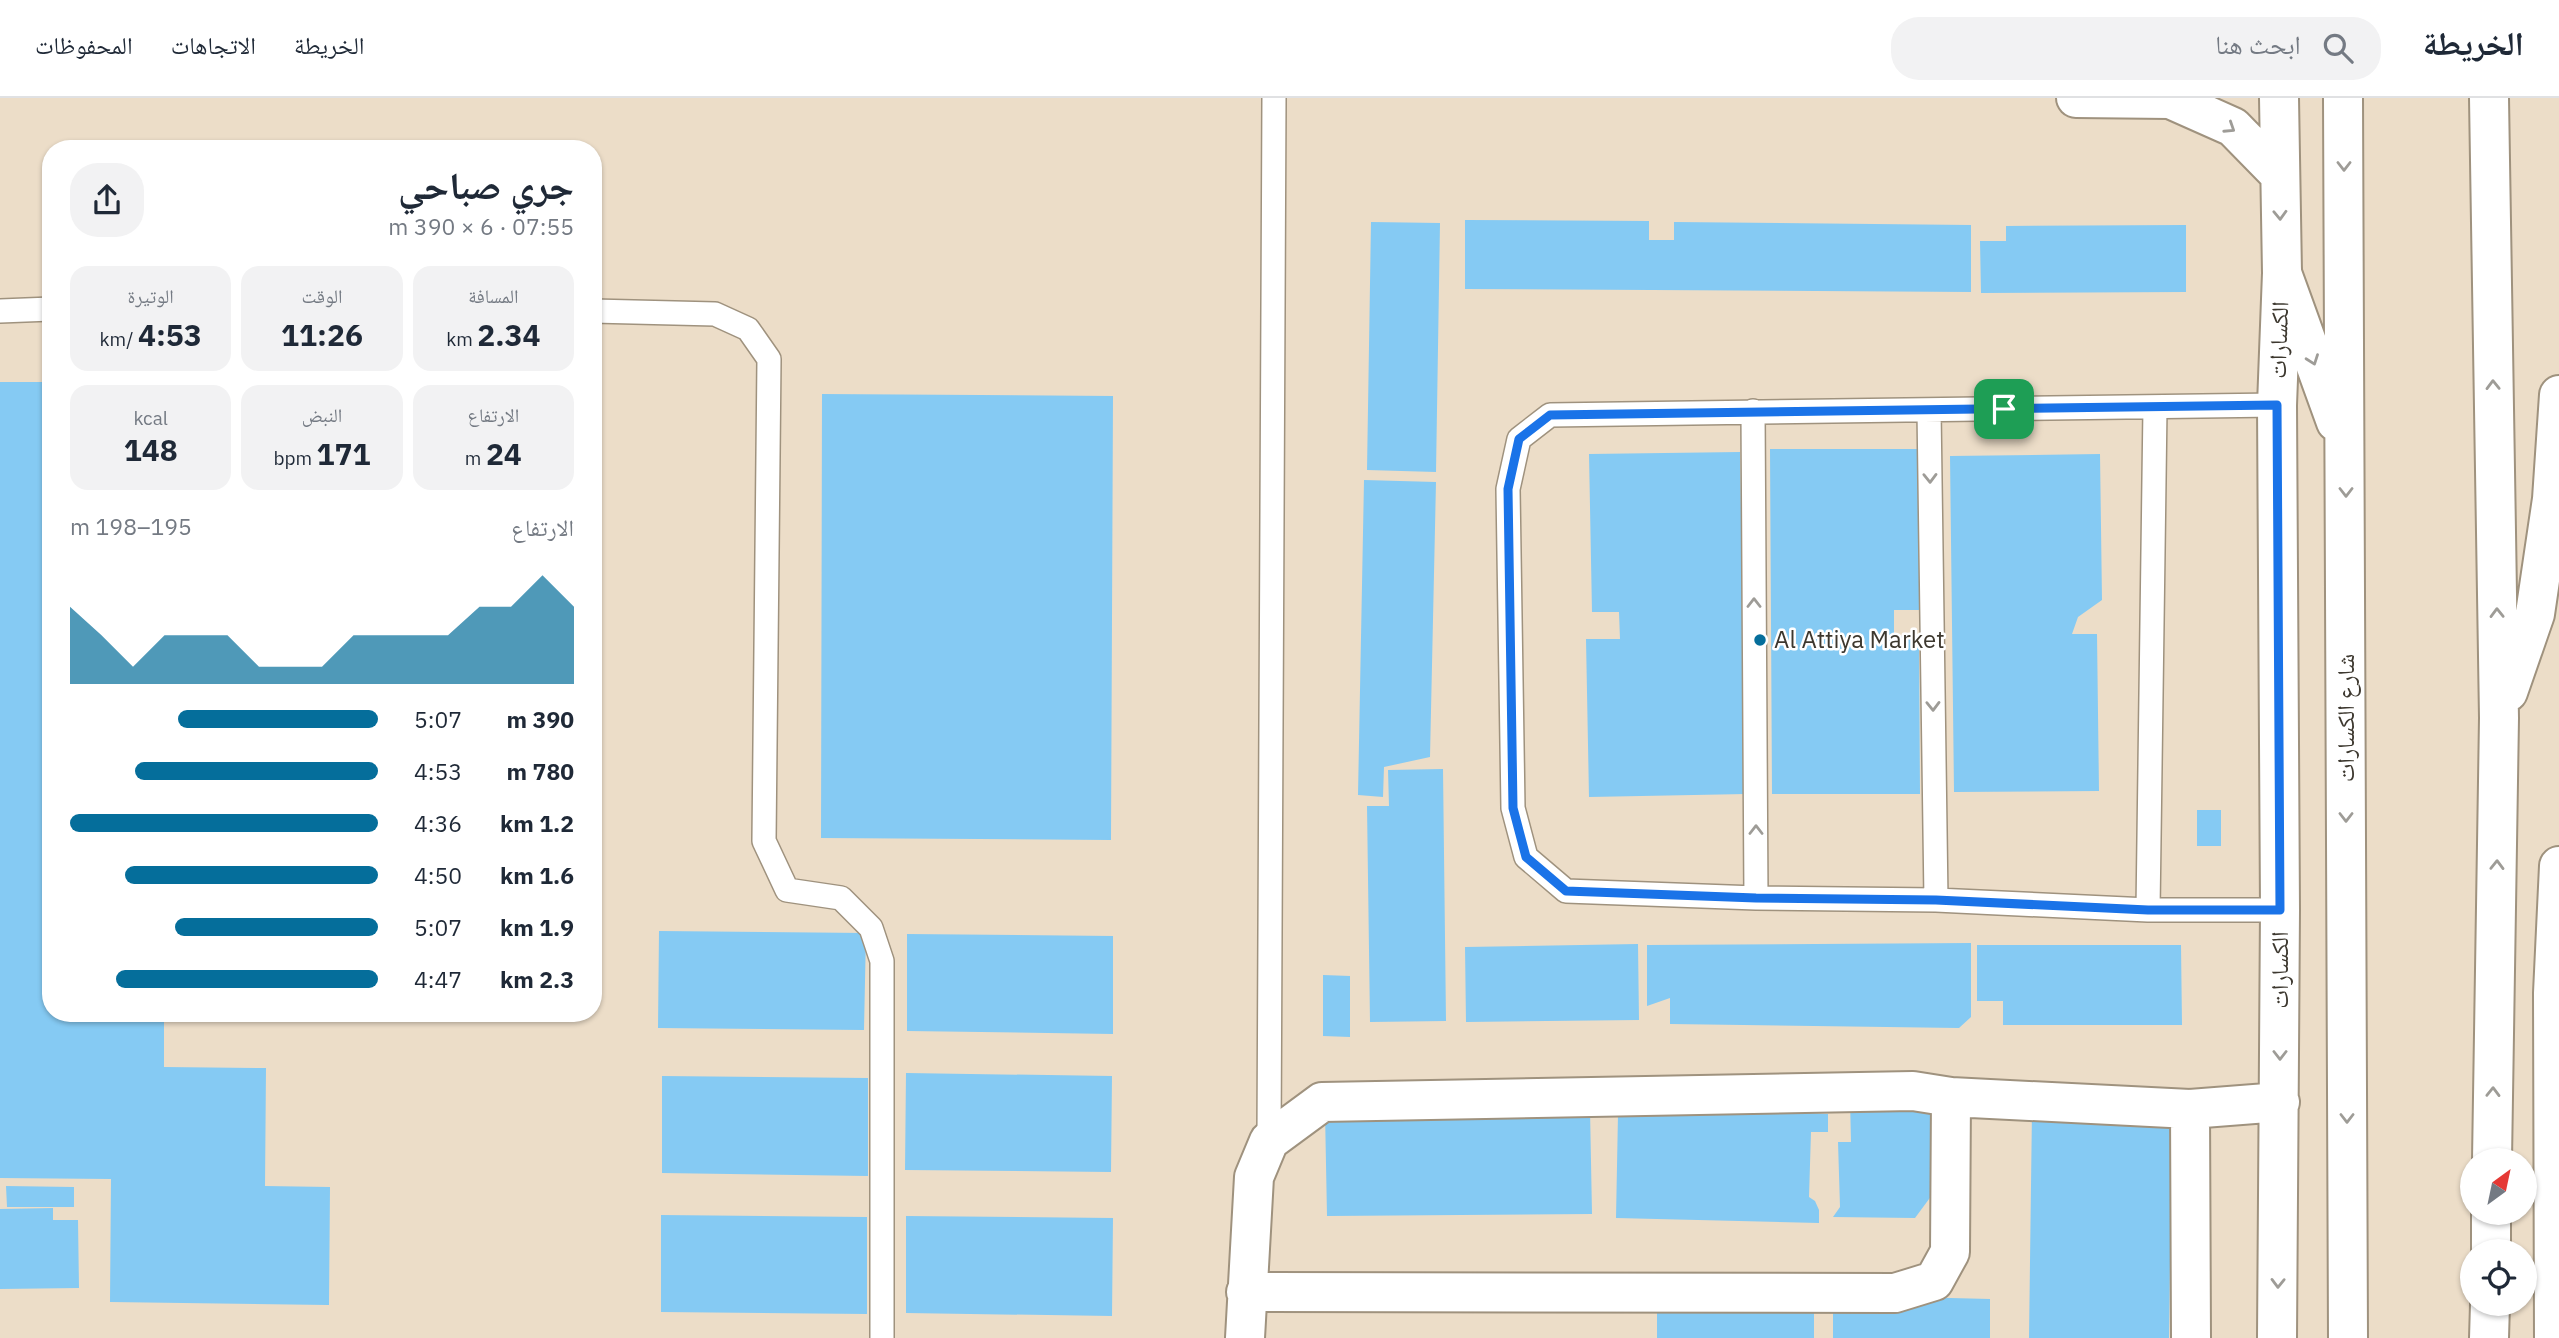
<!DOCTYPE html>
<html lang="ar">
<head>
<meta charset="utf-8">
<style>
	body { margin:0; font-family:"IBM Plex Sans","Noto Naskh Arabic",sans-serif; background:#f2f2f3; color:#1f2937; direction:rtl; height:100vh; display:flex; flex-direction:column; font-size:26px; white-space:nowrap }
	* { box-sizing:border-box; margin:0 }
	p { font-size:23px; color:#747a83 }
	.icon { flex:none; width:38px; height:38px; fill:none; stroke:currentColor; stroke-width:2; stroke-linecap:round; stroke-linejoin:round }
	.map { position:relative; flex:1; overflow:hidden; direction:ltr }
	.panel { position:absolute; left:42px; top:42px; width:560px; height:882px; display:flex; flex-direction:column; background:#fff; border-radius:28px; box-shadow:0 2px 5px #0004; direction:rtl }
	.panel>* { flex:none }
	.needle { width:46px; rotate:33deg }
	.fabs { position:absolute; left:2460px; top:1050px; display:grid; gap:14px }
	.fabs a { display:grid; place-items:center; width:77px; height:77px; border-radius:50%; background:#fff; box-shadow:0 2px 5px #0004; font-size:35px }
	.pin { position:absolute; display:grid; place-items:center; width:60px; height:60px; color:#fff; margin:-30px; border-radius:14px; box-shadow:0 4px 10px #0006 }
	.round { display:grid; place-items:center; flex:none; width:74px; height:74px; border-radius:28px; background:#f2f2f3 }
	.overview { display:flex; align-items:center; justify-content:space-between; height:119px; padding:0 28px }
	h1 { font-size:38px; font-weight:700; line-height:52px }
	.figures { display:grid; grid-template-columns:repeat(3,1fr); gap:10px; height:119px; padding:7px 28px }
	.figures div { display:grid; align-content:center; border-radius:18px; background:#f2f2f3; text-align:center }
	.figures b { font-size:30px; font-weight:700 }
	.figures small { font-size:19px; font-weight:400 }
	.figures p { font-size:19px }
	.chart { height:196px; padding:14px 28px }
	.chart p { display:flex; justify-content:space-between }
	.chart svg { width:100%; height:126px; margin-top:7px; fill:#056e9b; opacity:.7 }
	ul { padding:0 28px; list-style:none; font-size:23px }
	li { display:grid; grid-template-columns:112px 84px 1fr; align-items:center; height:52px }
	li i { height:18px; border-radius:9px; background:#056e9b }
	header { display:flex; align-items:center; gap:42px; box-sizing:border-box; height:98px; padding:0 35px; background:#fff; border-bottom:2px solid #e0e1e3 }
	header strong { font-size:33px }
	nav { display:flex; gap:38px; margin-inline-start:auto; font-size:24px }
	.search { width:490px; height:63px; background:#f2f2f3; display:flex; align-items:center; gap:18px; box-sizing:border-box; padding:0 24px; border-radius:28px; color:#747a83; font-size:26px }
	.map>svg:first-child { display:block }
	.building { fill:#85caf3 }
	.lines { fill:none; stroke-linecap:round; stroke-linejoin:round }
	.service-casing { stroke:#9f927e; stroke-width:26 }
	.minor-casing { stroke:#9f927e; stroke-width:42 }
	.tertiary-casing { stroke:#9f927e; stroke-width:42 }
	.service { stroke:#fff; stroke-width:23 }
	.minor { stroke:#fff; stroke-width:38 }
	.tertiary { stroke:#fff; stroke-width:38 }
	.oneway { stroke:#9e9c97 }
	.route-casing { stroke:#fff; stroke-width:14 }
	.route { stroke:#1a73e8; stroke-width:9 }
	.poi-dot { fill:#056e9b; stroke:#fff; stroke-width:2.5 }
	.labels { text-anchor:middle; stroke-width:5; stroke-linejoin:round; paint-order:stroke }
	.street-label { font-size:24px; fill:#3d382f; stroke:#fff }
	.poi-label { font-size:24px; fill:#3d382f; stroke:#fff; text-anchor:start }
</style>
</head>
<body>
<header>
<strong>الخريطة</strong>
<div class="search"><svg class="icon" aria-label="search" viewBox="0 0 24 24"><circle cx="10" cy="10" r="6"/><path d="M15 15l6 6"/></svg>ابحث هنا</div>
<nav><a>الخريطة</a><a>الاتجاهات</a><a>المحفوظات</a></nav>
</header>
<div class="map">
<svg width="2559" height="1240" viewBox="0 0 2559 1240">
	<rect width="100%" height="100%" fill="#ecddc8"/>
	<path class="building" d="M1465,122L1649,123V142H1674V124L1971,127V194L1465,191Z
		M1371,124L1440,125L1436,374L1367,372Z
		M2186,127V194L1981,195L1980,143H2006V128Z
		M0,284H51V915H164V969L266,970L265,1088L330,1089L329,1207L110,1204L111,1081L0,1080Z
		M822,296L1113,298L1111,742L821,740Z
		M1770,351H1923L1924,512H1894V538L1919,539L1920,696H1772Z
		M1740,354L1746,696L1589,699L1586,541H1620L1619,514H1592L1589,356Z
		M2100,356L2102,502L2078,519L2072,536H2097L2099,693L1954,694L1950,358Z
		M1364,382L1436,384L1430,659L1384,669L1383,699L1358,697Z
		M1443,671L1446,923L1370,924L1367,708H1389L1388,672Z
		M2197,712H2221V748H2197Z
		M659,833L866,835L864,932L658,930Z
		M907,836L1113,838V936L907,933Z
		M1971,845V919L1959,930L1670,926V900L1647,908V847Z
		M1638,846L1639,922L1466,924L1465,849Z
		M1977,847H2181L2182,927H2003V903H1977Z
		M1323,877L1350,878V939L1323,938Z
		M906,975L1112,978L1111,1074L905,1072Z
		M662,978L868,980V1078L662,1075Z
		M1930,999L1932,1097L1915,1120L1833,1119L1840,1109L1838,1044H1851L1850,1001Z
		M1667,1008L1828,1016V1034H1811L1809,1099L1815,1103L1819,1112V1125L1616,1120L1618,1016L1661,1017Z
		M1590,1011L1592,1116L1327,1118L1325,1014Z
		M2032,1012L2172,1015L2169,1240H2029Z
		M6,1088L74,1089V1109H7Z
		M53,1110V1122H78L79,1190L0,1191V1111Z
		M661,1117L867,1119V1216L661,1214Z
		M906,1118L1113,1120L1112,1218L906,1215Z
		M1833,1197L1990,1201V1240H1833Z
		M1657,1202L1814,1205V1240H1657Z"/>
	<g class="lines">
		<defs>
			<path id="service" d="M0,213L51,211
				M593,213L715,216L748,231L769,261L764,743L787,792L841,800L871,830L882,863V1240
				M2277,307L1550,317L1519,341L1508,391L1513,710L1526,759L1566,793L1756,800L1936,802L2148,812H2280
				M1929,312L1936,802
				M1753,313L1756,800
				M2148,812L2155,310
				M1269,1043L1274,0"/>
			<path id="minor" d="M2076,0L2170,1L2233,29L2279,76
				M2190,1011L2191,1240
				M1246,1194L1895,1195L1934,1183L1950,1154L1951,999
				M1245,1240L1254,1079L1269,1043L1322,1004L1913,993L1951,999L2190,1011L2280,1004
				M2277,1240L2280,812L2277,307L2282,175L2279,0
				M2554,1240L2553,895L2559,768"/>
			<path id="tertiary" d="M2343,0L2348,1240
				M2489,0L2499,620L2492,1062
				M2282,175L2336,324
				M2508,594L2535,516L2552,401L2559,297
				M2491,1153V1115
				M2489,1240L2490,1206"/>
		</defs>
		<use href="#service" class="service-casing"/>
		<use href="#minor" class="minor-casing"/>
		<use href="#tertiary" class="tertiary-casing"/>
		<use href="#service" class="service"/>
		<use href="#minor" class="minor"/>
		<use href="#tertiary" class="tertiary"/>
	</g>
	<defs><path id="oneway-chevron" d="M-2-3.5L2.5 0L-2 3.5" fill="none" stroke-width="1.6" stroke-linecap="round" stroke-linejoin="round" transform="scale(1.75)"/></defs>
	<g class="oneway">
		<use href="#oneway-chevron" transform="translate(2230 30) rotate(33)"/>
		<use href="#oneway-chevron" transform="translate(2344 68) rotate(90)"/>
		<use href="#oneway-chevron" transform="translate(2280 117) rotate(88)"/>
		<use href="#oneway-chevron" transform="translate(2313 262) rotate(70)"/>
		<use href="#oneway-chevron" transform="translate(2493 287) rotate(-91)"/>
		<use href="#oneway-chevron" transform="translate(1930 380) rotate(89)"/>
		<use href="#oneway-chevron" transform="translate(2346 394) rotate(90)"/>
		<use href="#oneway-chevron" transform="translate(1754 505) rotate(-90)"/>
		<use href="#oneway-chevron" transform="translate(2497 515) rotate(-91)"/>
		<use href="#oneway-chevron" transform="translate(1933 608) rotate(89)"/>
		<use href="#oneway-chevron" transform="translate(2346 719) rotate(90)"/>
		<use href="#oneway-chevron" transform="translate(1756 732) rotate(-90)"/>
		<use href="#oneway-chevron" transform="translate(2497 767) rotate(-89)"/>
		<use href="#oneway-chevron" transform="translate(2280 957) rotate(90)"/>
		<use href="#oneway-chevron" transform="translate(2493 994) rotate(-89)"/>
		<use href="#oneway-chevron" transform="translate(2347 1020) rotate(90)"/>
		<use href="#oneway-chevron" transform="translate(2278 1185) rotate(91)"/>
	</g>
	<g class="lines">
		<defs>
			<path id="route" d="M2277,307L2280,812H2148L1936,802L1756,800L1566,793L1526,759L1513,710L1508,391L1519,341L1550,317Z"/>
		</defs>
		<use href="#route" class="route-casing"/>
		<use href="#route" class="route"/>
	</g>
	<circle class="poi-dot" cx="1760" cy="542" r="7"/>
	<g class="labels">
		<g class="street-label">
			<text transform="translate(2279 242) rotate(-88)" y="8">الكسارات</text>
			<text transform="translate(2346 620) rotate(-90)" y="8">شارع الكسارات</text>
			<text transform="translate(2280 872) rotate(-90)" y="8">الكسارات</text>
		</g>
		<g class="poi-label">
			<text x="1774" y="550">Al Attiya Market</text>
		</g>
	</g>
</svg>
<div class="fabs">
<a><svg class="needle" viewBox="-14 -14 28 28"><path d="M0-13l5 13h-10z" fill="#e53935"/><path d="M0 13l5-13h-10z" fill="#747a83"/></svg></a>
<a><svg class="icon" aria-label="locate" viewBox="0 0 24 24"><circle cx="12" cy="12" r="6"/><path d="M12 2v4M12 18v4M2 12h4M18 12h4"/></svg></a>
</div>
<div class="pin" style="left:2004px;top:311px;background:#1e9e55"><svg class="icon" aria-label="arrive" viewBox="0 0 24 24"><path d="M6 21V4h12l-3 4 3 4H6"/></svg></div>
<section class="panel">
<div class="overview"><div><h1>جري صباحي</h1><p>07:55 · 6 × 390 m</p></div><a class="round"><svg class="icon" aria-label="share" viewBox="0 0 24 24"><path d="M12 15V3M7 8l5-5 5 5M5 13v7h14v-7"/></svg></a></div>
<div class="figures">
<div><p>المسافة</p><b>2.34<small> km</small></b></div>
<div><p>الوقت</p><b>11:26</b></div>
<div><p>الوتيرة</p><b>4:53<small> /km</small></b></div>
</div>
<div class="figures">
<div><p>الارتفاع</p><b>24<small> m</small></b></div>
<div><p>النبض</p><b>171<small> bpm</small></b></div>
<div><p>kcal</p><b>148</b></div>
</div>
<div class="chart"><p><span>الارتفاع</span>195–198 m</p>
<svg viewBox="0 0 160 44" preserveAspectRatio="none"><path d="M0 44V17L10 27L20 38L30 27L40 27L50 27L60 38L70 38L80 38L90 27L100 27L110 27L120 27L130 17L140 17L150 6L160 17V44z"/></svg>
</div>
<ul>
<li><b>390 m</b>5:07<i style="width:65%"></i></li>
<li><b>780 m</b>4:53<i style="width:79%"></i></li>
<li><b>1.2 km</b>4:36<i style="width:100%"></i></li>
<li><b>1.6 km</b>4:50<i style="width:82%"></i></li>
<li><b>1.9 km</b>5:07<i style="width:66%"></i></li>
<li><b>2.3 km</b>4:47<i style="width:85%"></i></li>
</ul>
</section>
</div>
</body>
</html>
